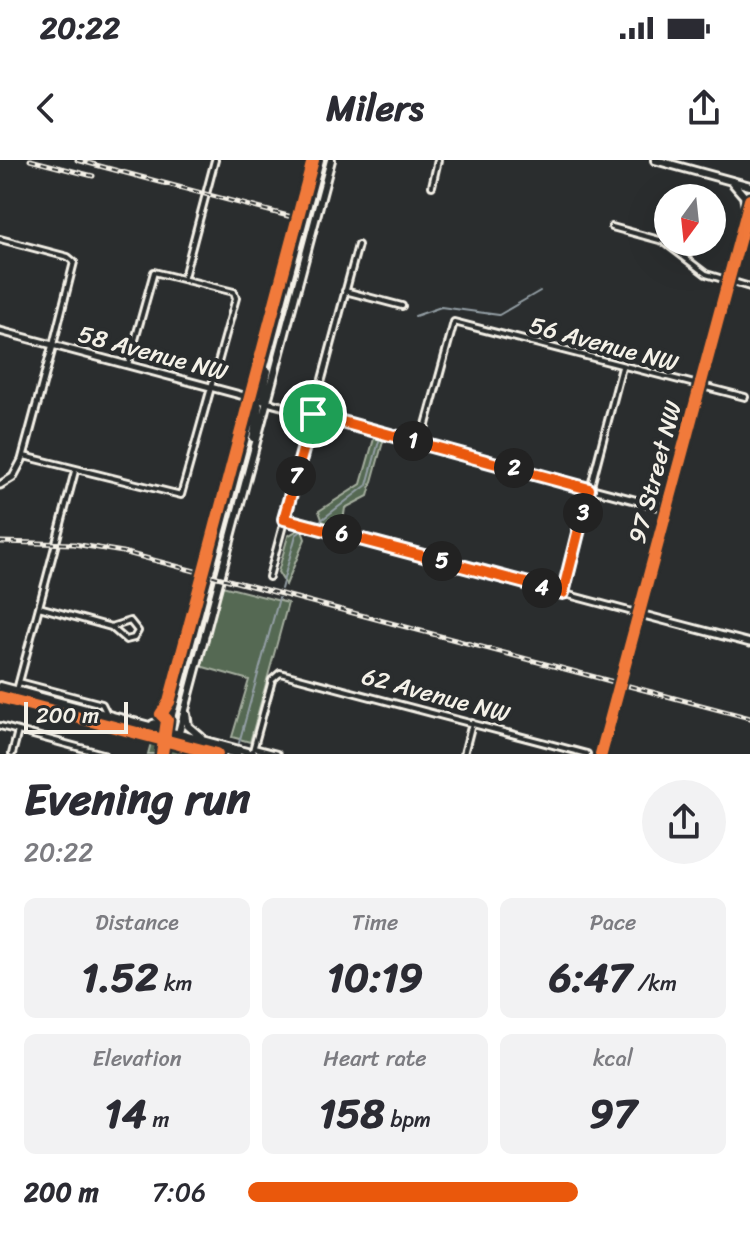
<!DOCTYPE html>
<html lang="en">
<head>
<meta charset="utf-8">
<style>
	body { margin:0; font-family:Sriracha,sans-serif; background:#f2f2f3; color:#2b2b33; height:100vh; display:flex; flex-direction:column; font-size:30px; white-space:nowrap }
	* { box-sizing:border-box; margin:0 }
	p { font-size:26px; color:#7c7c81 }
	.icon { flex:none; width:44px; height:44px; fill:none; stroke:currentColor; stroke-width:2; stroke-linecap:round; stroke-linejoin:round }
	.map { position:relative; height:594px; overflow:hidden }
	.drawer { display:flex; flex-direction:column; background:#fff; flex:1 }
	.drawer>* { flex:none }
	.needle { width:52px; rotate:195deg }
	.fabs { position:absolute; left:654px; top:24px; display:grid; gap:16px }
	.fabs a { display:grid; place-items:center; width:72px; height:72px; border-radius:50%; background:#fff; box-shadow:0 8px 32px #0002; font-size:40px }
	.scale { position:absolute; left:24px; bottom:20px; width:104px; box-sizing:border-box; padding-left:8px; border:4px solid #f4f1e8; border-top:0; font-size:22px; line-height:28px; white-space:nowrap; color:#f4f1e8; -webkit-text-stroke:6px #2a2d2e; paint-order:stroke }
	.pin { position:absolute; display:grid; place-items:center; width:68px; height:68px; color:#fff; margin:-34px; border:4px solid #fff; border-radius:50%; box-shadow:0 2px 8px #0007 }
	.km { position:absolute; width:40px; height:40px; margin:-20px; border-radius:50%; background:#222; color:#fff; font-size:22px; line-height:40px; text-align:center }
	.round { display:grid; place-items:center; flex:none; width:84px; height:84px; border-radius:42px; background:#f2f2f3 }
	.head { display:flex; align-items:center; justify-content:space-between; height:136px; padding:0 24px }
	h1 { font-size:44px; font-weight:700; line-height:60px }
	.figures { display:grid; grid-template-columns:repeat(3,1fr); gap:12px; height:136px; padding:8px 24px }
	.figures div { display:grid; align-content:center; border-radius:12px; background:#f2f2f3; text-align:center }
	.figures b { font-size:40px; font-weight:700 }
	.figures small { font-size:22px; font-weight:400 }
	.figures p { font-size:22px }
	ul { padding:0 24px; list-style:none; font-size:26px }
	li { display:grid; grid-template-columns:128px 96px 1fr; align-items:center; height:60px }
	li i { height:20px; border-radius:10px; background:#ea580c }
	.status { display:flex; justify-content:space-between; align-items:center; height:56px; padding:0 40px; background:#fff; direction:ltr }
	.status svg { height:22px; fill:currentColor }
	header { display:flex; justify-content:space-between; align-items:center; height:104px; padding:0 24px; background:#fff; font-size:36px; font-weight:700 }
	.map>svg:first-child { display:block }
	.green { fill:#556953; stroke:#a4ad9e; stroke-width:2 }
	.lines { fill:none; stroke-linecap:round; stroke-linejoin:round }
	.stream { stroke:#939ea4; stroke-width:2 }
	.minor-casing { stroke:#f4f1e8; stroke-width:10 }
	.tertiary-casing { stroke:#f4f1e8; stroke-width:11 }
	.secondary-casing { stroke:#f4f1e8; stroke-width:12 }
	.minor { stroke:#2a2d2e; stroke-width:4 }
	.tertiary { stroke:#2a2d2e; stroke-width:5 }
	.secondary { stroke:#2a2d2e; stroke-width:6 }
	.rail-casing { stroke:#f4f1e8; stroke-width:5 }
	.rail { stroke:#2a2d2e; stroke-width:2; stroke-dasharray:6; stroke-linecap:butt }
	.cycleway-casing { stroke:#2a2d2e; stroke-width:17 }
	.cycleway { stroke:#f17a3a; stroke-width:12 }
	.route-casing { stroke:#fff; stroke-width:16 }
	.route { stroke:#ea580c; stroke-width:10 }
	.labels { text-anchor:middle; stroke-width:8; stroke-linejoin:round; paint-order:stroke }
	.street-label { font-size:24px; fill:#f4f1e8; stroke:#2a2d2e }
</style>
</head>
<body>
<div class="status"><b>20:22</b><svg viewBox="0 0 49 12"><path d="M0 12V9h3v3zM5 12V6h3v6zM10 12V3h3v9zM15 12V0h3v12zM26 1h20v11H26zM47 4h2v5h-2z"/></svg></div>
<header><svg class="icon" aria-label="back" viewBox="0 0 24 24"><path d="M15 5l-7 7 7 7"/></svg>Milers<svg class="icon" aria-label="share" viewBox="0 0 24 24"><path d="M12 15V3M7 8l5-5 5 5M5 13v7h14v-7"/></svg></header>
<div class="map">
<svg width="750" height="594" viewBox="0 0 750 594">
	<rect width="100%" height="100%" fill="#2a2d2e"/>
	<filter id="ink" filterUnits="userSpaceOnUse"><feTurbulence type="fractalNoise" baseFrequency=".0125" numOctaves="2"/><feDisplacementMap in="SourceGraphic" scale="16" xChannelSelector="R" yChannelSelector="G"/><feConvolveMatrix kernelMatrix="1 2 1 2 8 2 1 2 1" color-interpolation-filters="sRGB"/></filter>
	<g filter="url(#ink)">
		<path class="green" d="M375,275L384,278L368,336L345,348L343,361L334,366L323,362L319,351L361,324Z
			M301,368L305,379L286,425L278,412L288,376Z
			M222,426L288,443L250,582L232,577L249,520L200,506Z
			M157,581L205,594H148L151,583Z"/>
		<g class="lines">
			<path class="stream" d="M415,156L441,147L499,155L540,131
				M320,361L367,325L379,281
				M281,429L296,375L304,369
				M239,583L279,438"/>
			<defs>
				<path id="minor" d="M432,26L438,0
					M612,67L663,81L706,114L750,127
					M0,79L68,97L74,102L53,185
					M184,117L215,0
					M345,131L402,146
					M421,283L454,162L745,237
					M24,296L181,335L236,138L234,132L154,112L128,205
					M284,359L640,454
					M269,417L358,85
					M563,433L622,207
					M39,447L111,467L130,461L138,471L134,478L126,480L111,467
					M19,522L102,544L106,552
					M17,530L75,311
					M0,566L103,594
					M254,588L277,594
					M12,594L18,571
					M252,594L272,520L280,513L587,594
					M464,594L472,563"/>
				<path id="tertiary" d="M0,171L668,349
					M0,325L13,317L22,300L53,185
					M640,454L750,483
					M601,594L750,40"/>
				<path id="secondary" d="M655,0L750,26
					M732,22L744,36L747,52
					M266,242L263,236L268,211
					M253,278L259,246L256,239
					M0,526L254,594
					M0,532L237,594
					M186,554L188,566L201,577
					M153,564L160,562L173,544
					M166,577L320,0
					M177,580L331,0"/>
			</defs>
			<use href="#minor" class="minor-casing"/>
			<use href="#tertiary" class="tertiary-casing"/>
			<use href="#secondary" class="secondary-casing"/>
			<use href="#minor" class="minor"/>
			<use href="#tertiary" class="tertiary"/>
			<use href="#secondary" class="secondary"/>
			<defs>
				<path id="rail" d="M30,0L93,16
					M77,0L292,57
					M0,382L74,384L123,392L750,558"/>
			</defs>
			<use href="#rail" class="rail-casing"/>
			<use href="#rail" class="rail"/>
			<defs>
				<path id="cycleway" d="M0,537L217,594
					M162,594L167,560L161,554L169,542L313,0
					M601,594L750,40"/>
			</defs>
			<use href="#cycleway" class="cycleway-casing"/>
			<use href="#cycleway" class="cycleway"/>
		</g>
	</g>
	<g class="lines" filter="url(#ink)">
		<defs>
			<path id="route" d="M313,254L589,329L563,433L284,359Z"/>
		</defs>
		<use href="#route" class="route-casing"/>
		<use href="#route" class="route"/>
	</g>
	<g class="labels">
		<g class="street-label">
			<text transform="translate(604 184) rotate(15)" y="8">56 Avenue NW</text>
			<text transform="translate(153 193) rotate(15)" y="8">58 Avenue NW</text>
			<text transform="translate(655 312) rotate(-75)" y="8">97 Street NW</text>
			<text transform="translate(436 535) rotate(15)" y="8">62 Avenue NW</text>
		</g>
	</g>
</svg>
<div class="fabs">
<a><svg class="needle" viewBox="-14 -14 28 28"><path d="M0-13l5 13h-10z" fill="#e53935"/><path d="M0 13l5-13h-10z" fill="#7c7c81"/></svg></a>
</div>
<div class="scale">200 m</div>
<div class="pin" style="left:313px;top:254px;background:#1e9e55"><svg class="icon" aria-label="arrive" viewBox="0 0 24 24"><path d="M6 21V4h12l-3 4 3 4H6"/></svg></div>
<b class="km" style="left:413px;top:281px">1</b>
<b class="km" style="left:514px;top:308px">2</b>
<b class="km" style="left:583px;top:353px">3</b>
<b class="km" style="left:542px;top:428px">4</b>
<b class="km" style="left:442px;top:401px">5</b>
<b class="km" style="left:342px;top:374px">6</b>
<b class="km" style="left:296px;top:316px">7</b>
</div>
<section class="drawer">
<div class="head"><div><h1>Evening run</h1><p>20:22</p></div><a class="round"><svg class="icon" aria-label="share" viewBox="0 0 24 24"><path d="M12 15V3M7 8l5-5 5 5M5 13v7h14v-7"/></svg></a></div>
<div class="figures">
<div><p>Distance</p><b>1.52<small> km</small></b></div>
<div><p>Time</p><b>10:19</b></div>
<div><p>Pace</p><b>6:47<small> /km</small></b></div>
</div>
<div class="figures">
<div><p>Elevation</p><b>14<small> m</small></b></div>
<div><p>Heart rate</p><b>158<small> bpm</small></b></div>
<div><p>kcal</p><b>97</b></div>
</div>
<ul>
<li><b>200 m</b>7:06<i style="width:69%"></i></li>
</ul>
</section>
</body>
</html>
